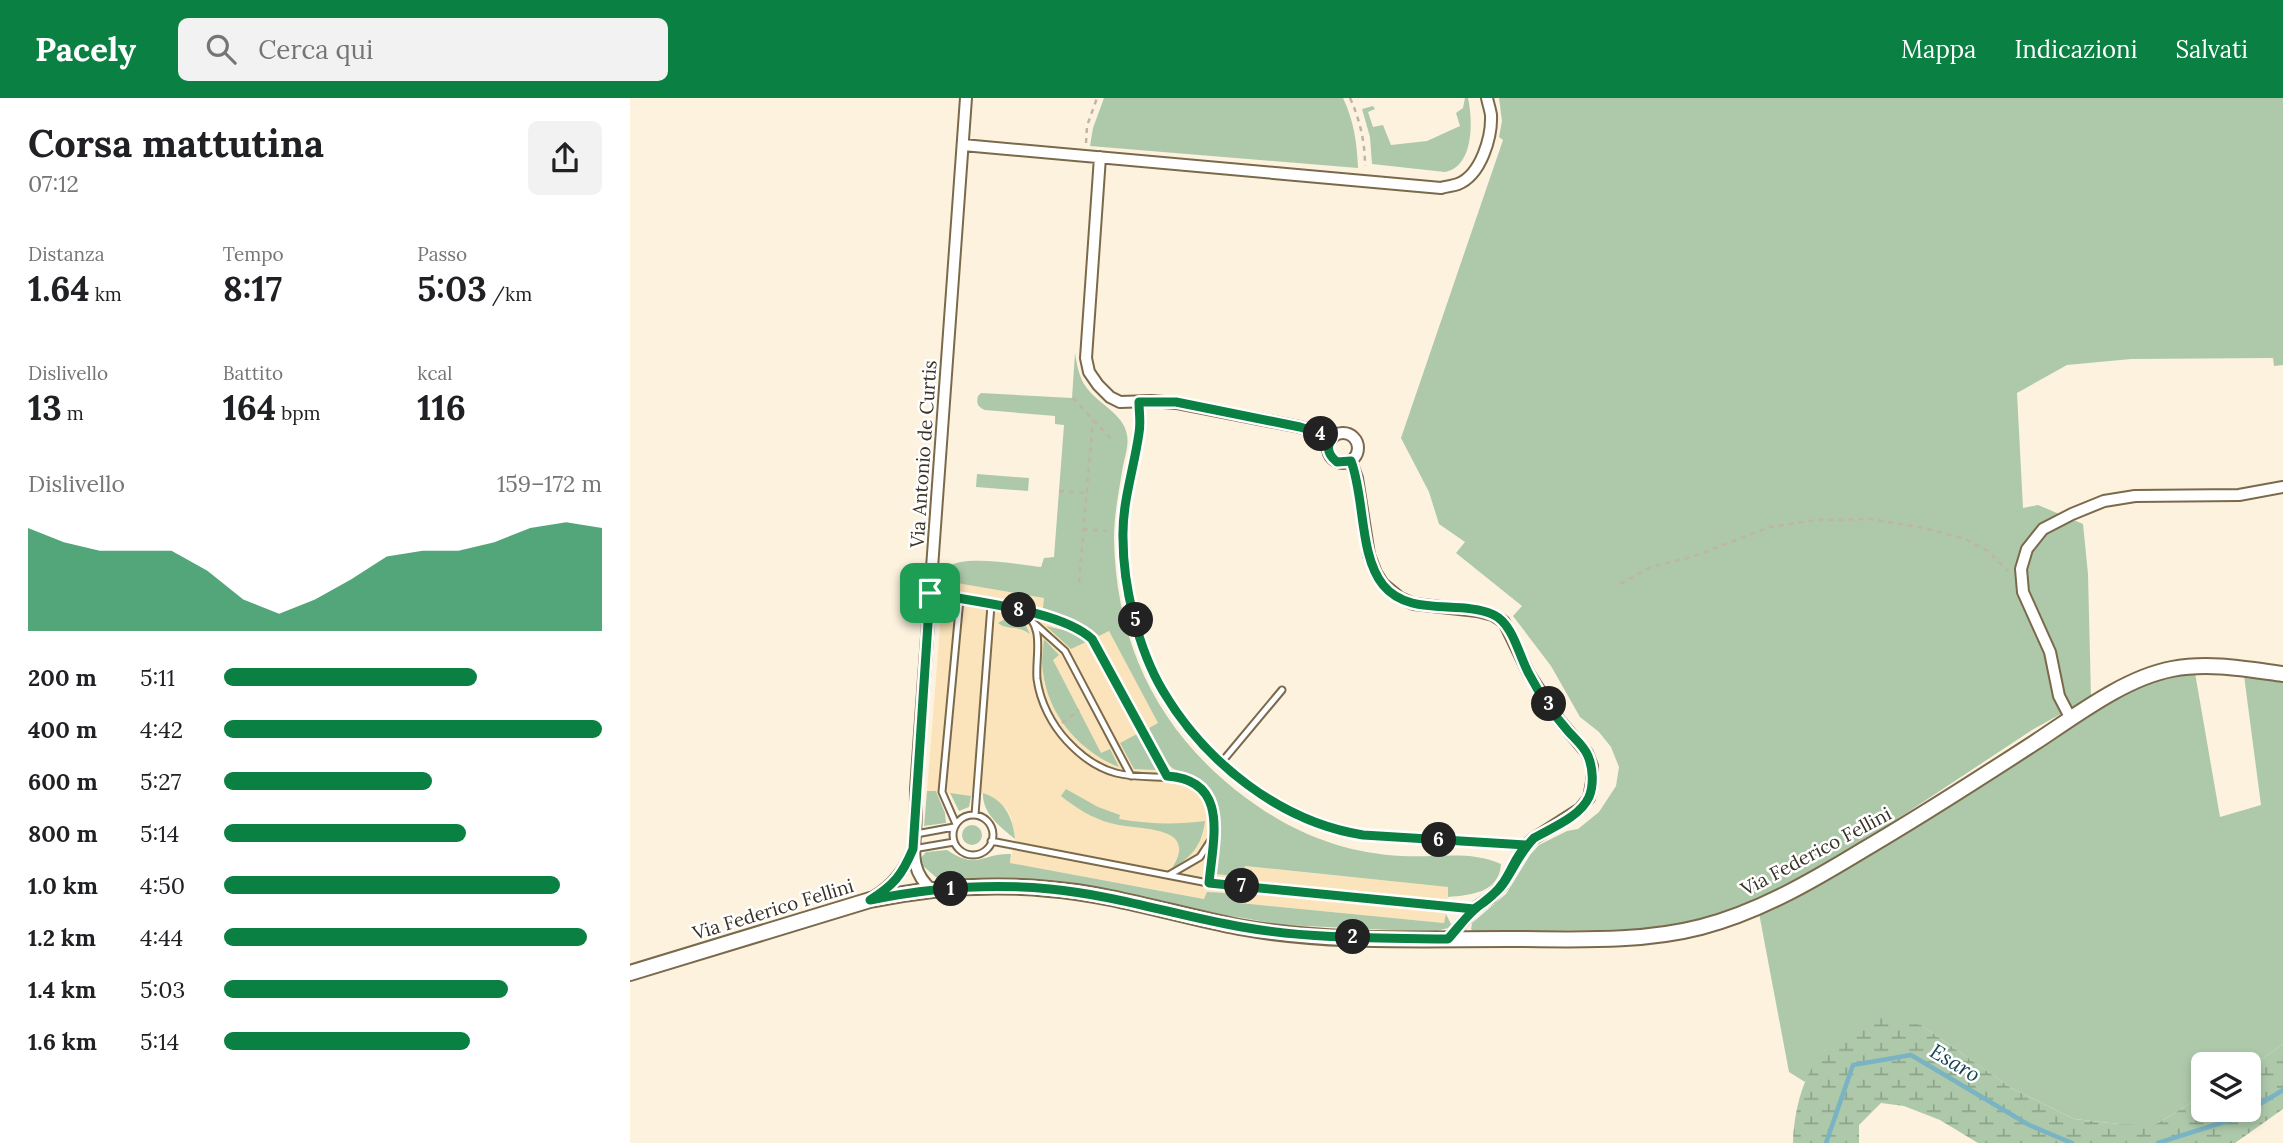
<!DOCTYPE html>
<html lang="it">
<head>
<meta charset="utf-8">
<style>
	body { margin:0; font-family:Lora,serif; background:#f2f2f2; color:#202124; height:100vh; display:flex; flex-direction:column; font-size:26px; white-space:nowrap }
	* { box-sizing:border-box; margin:0 }
	p { font-size:23px; color:#757577 }
	.icon { flex:none; width:38px; height:38px; fill:none; stroke:currentColor; stroke-width:2; stroke-linecap:round; stroke-linejoin:round }
	.map { position:relative; flex:1; overflow:hidden }
	.sheet { display:flex; flex-direction:column; background:#fff; width:630px }
	.sheet>* { flex:none }
	.tools { position:absolute; left:1561px; top:954px; display:grid; gap:14px }
	.tools a { display:grid; place-items:center; width:70px; height:70px; border-radius:10px; background:#fff; box-shadow:0 4px 10px #0003; font-size:35px }
	.pin { position:absolute; display:grid; place-items:center; width:60px; height:60px; color:#fff; margin:-30px; border-radius:14px; box-shadow:0 4px 10px #0006 }
	.km { position:absolute; width:35px; height:35px; margin:-18px; border-radius:50%; background:#222; color:#fff; font-size:19px; line-height:35px; text-align:center }
	.round { display:grid; place-items:center; flex:none; width:74px; height:74px; border-radius:10px; background:#f2f2f2 }
	.summary { display:flex; align-items:center; justify-content:space-between; height:119px; padding:0 28px }
	h1 { font-size:38px; font-weight:800; line-height:52px }
	.figures { display:grid; grid-template-columns:repeat(3,1fr); gap:10px; height:119px; padding:7px 28px }
	.figures div { display:grid; align-content:center }
	.figures b { font-size:35px; font-weight:800 }
	.figures small { font-size:19px; font-weight:400 }
	.figures p { font-size:19px }
	.chart { height:196px; padding:14px 28px }
	.chart p { display:flex; justify-content:space-between }
	.chart svg { width:100%; height:126px; margin-top:7px; fill:#0b8043; opacity:.7 }
	ul { padding:0 28px; list-style:none; font-size:23px }
	li { display:grid; grid-template-columns:112px 84px 1fr; align-items:center; height:52px }
	li i { height:18px; border-radius:9px; background:#0b8043 }
	header { display:flex; align-items:center; gap:42px; box-sizing:border-box; height:98px; padding:0 35px; background:#0b8043; color:#fff }
	header strong { font-size:33px }
	nav { display:flex; gap:38px; margin-inline-start:auto; font-size:24px }
	.search { width:490px; height:63px; background:#f2f2f2; display:flex; align-items:center; gap:18px; box-sizing:border-box; padding:0 24px; border-radius:10px; color:#757577; font-size:26px }
	main { display:flex; flex:1; min-height:0 }
	.map>svg:first-child { display:block }
	.built { fill:#fbe4bb }
	.green { fill:#adc9aa }
	.wetland { fill:url(#wetland-marsh) }
	.lines { fill:none; stroke-linecap:round; stroke-linejoin:round }
	.stream { stroke:#7ab4c4; stroke-width:4.5 }
	.service-casing { stroke:#7a694b; stroke-width:9 }
	.minor-casing { stroke:#7a694b; stroke-width:14 }
	.tertiary-casing { stroke:#7a694b; stroke-width:18 }
	.path { stroke:#bfb5a3; stroke-width:2.5; stroke-dasharray:5 5; stroke-linecap:butt }
	.service { stroke:#fff; stroke-width:5 }
	.minor { stroke:#fff; stroke-width:10 }
	.tertiary { stroke:#fff; stroke-width:14 }
	.route-casing { stroke:#fff; stroke-width:14 }
	.route { stroke:#0b8043; stroke-width:9 }
	.labels { text-anchor:middle; stroke-width:5; stroke-linejoin:round; paint-order:stroke }
	.street-label { font-size:19px; fill:#3a3225; stroke:#fff }
	.water-label { font-size:21px; font-style:italic; fill:#114551; stroke:#fff }
</style>
</head>
<body>
<header>
<strong>Pacely</strong>
<div class="search"><svg class="icon" aria-label="search" viewBox="0 0 24 24"><circle cx="10" cy="10" r="6"/><path d="M15 15l6 6"/></svg>Cerca qui</div>
<nav><a>Mappa</a><a>Indicazioni</a><a>Salvati</a></nav>
</header>
<main>
<section class="sheet">
<div class="summary"><div><h1>Corsa mattutina</h1><p>07:12</p></div><a class="round"><svg class="icon" aria-label="share" viewBox="0 0 24 24"><path d="M12 15V3M7 8l5-5 5 5M5 13v7h14v-7"/></svg></a></div>
<div class="figures">
<div><p>Distanza</p><b>1.64<small> km</small></b></div>
<div><p>Tempo</p><b>8:17</b></div>
<div><p>Passo</p><b>5:03<small> /km</small></b></div>
</div>
<div class="figures">
<div><p>Dislivello</p><b>13<small> m</small></b></div>
<div><p>Battito</p><b>164<small> bpm</small></b></div>
<div><p>kcal</p><b>116</b></div>
</div>
<div class="chart"><p><span>Dislivello</span>159–172 m</p>
<svg viewBox="0 0 160 44" preserveAspectRatio="none"><path d="M0 44V8L10 13L20 16L30 16L40 16L50 23L60 33L70 38L80 33L90 26L100 18L110 16L120 16L130 13L140 8L150 6L160 8V44z"/></svg>
</div>
<ul>
<li><b>200 m</b>5:11<i style="width:67%"></i></li>
<li><b>400 m</b>4:42<i style="width:100%"></i></li>
<li><b>600 m</b>5:27<i style="width:55%"></i></li>
<li><b>800 m</b>5:14<i style="width:64%"></i></li>
<li><b>1.0 km</b>4:50<i style="width:89%"></i></li>
<li><b>1.2 km</b>4:44<i style="width:96%"></i></li>
<li><b>1.4 km</b>5:03<i style="width:75%"></i></li>
<li><b>1.6 km</b>5:14<i style="width:65%"></i></li>
</ul>
</section>
<div class="map">
<svg width="1653" height="1045" viewBox="0 0 1653 1045">
	<defs>
		<pattern id="wetland-marsh" width="20" height="14" patternUnits="userSpaceOnUse" patternTransform="scale(1.75)"><rect width="20" height="14" fill="#adc9aa"/><path d="M1 5h8M5 5V1M11 12h8M15 12V8" fill="none" stroke="#8ea48a"/></pattern>
	</defs>
	<rect width="100%" height="100%" fill="#fdf2de"/>
	<path class="built" d="M321,484L415,500L413,510L446,522L469,537L479,533L529,626L519,630L540,669L569,681L577,686L583,698L589,737L586,776L614,768L819,789L815,825L609,805L611,796L575,801L380,765L385,741L381,719L376,710L354,695L346,699L297,693L311,516V489L319,494Z"/>
	<path class="green" d="M474,0H713C724,23 727,45 728,70L460,48L463,30Z
		M835,0H838C843,22 844,69 815,74L742,66L740,39L732,11L743,8L745,11L738,14L743,29L753,27L761,47L797,43L830,28L826,15L833,10Z
		M869,0H1653V267L1644,268L1643,260L1501,261L1437,267L1387,295L1393,410L1408,407L1453,426L1458,476L1461,599L1402,632L1222,751L1125,803L1067,824L1024,831L844,834L841,831L842,825L876,796L900,757L909,747L937,733L948,731L969,714L986,688L989,669L981,649L969,634L950,619L921,568L883,518L892,508L826,455L835,444L809,426L799,394L771,340L873,42L869,39L872,23Z
		M445,255C447,267 449,279 456,289C468,306 494,316 497,337C499,346 495,359 493,368C489,392 484,417 484,441C486,548 530,636 616,700C643,720 672,736 704,746C726,753 750,757 772,758C805,760 841,752 871,766C869,795 841,797 818,799V789L615,768L613,779L586,776C588,751 595,705 575,685C566,676 550,677 541,669C533,662 524,640 519,630L528,625L479,533L469,538L446,522L413,510L414,500L321,484L319,494L311,489C311,482 311,473 318,469C335,456 390,467 411,469L414,460L424,459L434,327L425,326V318L355,312C348,309 346,306 348,298L351,295L442,300Z
		M347,376L399,380L398,393L346,389Z
		M388,520L394,524L400,536C388,527 379,533 368,525L375,521Z
		M416,528L437,533L458,543L441,551Z
		M414,541L429,557L423,562L471,655L480,651L489,669C450,654 418,617 413,574C411,564 413,552 414,541Z
		M1613,570L1653,576V946L1619,970V966H1573V998L1526,1026H1489L1444,1021L1381,990L1291,927L1196,952L1175,984L1159,974L1129,815L1504,591L1545,577L1565,575L1590,719L1631,707Z
		M507,636L526,672L504,671L490,645Z
		M436,691L468,709L490,717L489,721C518,726 546,727 575,723C572,746 563,759 542,770C571,725 505,733 480,725C462,720 446,710 431,698Z
		M297,693H306L315,715L316,725L294,728Z
		M320,695L341,698L339,709L329,713Z
		M353,695C375,702 383,720 385,741C370,729 352,715 353,695Z
		M332 737a10 10 0 1 1 20 0a10 10 0 1 1-20 0Z
		M317,752C349,773 350,755 381,756L380,765L574,801L577,794L611,796L610,805L814,825L816,816L821,826L818,830L803,834L653,827L572,813L459,789L406,782L308,781L293,768L290,761L296,754Z"/>
	<path class="wetland" d="M1242,918L1291,927L1381,990L1444,1021L1489,1026H1526L1573,998V1012H1619V970L1653,946V1011L1605,1045H1348L1310,1022L1274,1008L1251,1005L1229,1027V1045H1163C1164,1013 1173,972 1198,950C1212,939 1228,928 1242,918Z"/>
	<g class="lines">
		<path class="stream" d="M1196,1045L1223,967L1281,957L1399,1027L1442,1045
			M1528,1045L1607,1020L1653,992"/>
		<defs>
			<path id="service" d="M509,304C509,314 511,325 509,335C504,371 492,404 493,440C494,488 508,551 533,593C571,657 638,716 712,734C739,740 769,740 797,741C830,742 864,744 897,747
				M300,495L392,513C416,528 405,557 407,581C410,604 422,627 437,643C450,657 467,670 486,675C530,687 585,660 584,732C584,749 580,768 578,785
				M398,514L444,529L462,541L536,679
				M405,526L435,553L501,678
				M591,665L652,592
				M345,717L361,507
				M323 737a20 20 0 1 1 40 0a20 20 0 1 1-40 0Z
				M326,726L312,694L330,501
				M286,736L324,729
				M361,743L578,785L843,811
				M283,751L324,744
				M539,777L570,759L581,742"/>
			<path id="minor" d="M333,47L811,90C817,88 823,88 828,86C851,77 862,39 861,17C860,11 858,5 857,0
				M470,59L456,260L459,274L468,287L480,299L490,304L521,303L546,305L670,329L702,339
				M698 350a15 15 0 1 1 30 0a15 15 0 1 1-30 0Z
				M721,364L727,380L739,457L746,475L753,486L770,500L784,506L847,513L863,517L874,524L899,576L929,622L957,655L962,668V684L959,700L950,711L903,741L893,751L873,786L861,799L844,811L818,841
				M1441,621L1429,598L1420,554L1393,494L1391,471L1397,451L1413,431L1442,416L1474,403L1505,398L1609,397L1653,389
				M302,792C283,776 283,759 285,736C286,721 286,706 286,691L336,0
				M244,799C263,787 273,774 282,754"/>
			<path id="tertiary" d="M0,875L240,802C298,790 359,785 419,791C483,796 546,817 609,829C697,845 789,841 878,841C942,841 1009,845 1071,829C1129,814 1182,783 1233,752C1291,718 1347,682 1404,645C1444,619 1494,580 1542,571C1579,564 1616,571 1653,576"/>
		</defs>
		<use href="#service" class="service-casing"/>
		<use href="#minor" class="minor-casing"/>
		<use href="#tertiary" class="tertiary-casing"/>
		<path class="path" d="M720,0C730,22 735,44 735,68
			M456,45L457,28L467,0
			M443,300L482,342
			M429,393L456,395
			M453,431L476,433
			M449,484L463,322
			M990,486L1021,469L1062,459L1140,429L1186,422L1240,421L1294,430L1335,441L1358,453L1378,473
			M432,625L449,612"/>
		<use href="#service" class="service"/>
		<use href="#minor" class="minor"/>
		<use href="#tertiary" class="tertiary"/>
	</g>
	<g class="lines">
		<defs>
			<path id="route" d="M300,495L283,751C272,777 264,787 240,802C299,790 360,785 420,791C485,797 548,818 612,829C680,841 749,840 818,841C827,831 835,820 844,812C854,803 865,797 873,786C884,770 890,754 904,740C921,730 950,719 959,699C964,687 963,670 958,658C954,648 945,641 938,633C923,616 909,595 899,576C889,558 883,526 864,517C829,501 780,520 753,487C729,457 735,400 721,363L707,364C698,357 696,349 702,339L670,329L546,304H509C509,314 511,325 509,335C504,371 492,404 493,440C493,488 508,551 533,593C575,664 650,724 733,737L897,747C886,757 882,772 873,785C866,796 855,804 844,811L579,785C583,741 600,682 537,678L462,541C431,512 343,504 300,495"/>
		</defs>
		<use href="#route" class="route-casing"/>
		<use href="#route" class="route"/>
	</g>
	<g class="labels">
		<g class="street-label">
			<text transform="translate(293 356) rotate(-86)" y="7">Via Antonio de Curtis</text>
			<text transform="translate(1186 753) rotate(-28)" y="7">Via Federico Fellini</text>
			<text transform="translate(143 811) rotate(-17)" y="7">Via Federico Fellini</text>
		</g>
		<g class="water-label">
			<text transform="translate(1325 965) rotate(31)" y="7">Esaro</text>
		</g>
	</g>
</svg>
<div class="tools">
<a><svg class="icon" aria-label="layers" viewBox="0 0 24 24"><path d="M12 4l9 5-9 5-9-5zM3 14l9 5 9-5"/></svg></a>
</div>
<div class="pin" style="left:300px;top:495px;background:#1e9e55"><svg class="icon" aria-label="arrive" viewBox="0 0 24 24"><path d="M6 21V4h12l-3 4 3 4H6"/></svg></div>
<b class="km" style="left:321px;top:791px">1</b>
<b class="km" style="left:723px;top:839px">2</b>
<b class="km" style="left:919px;top:606px">3</b>
<b class="km" style="left:691px;top:336px">4</b>
<b class="km" style="left:506px;top:522px">5</b>
<b class="km" style="left:809px;top:742px">6</b>
<b class="km" style="left:612px;top:788px">7</b>
<b class="km" style="left:389px;top:512px">8</b>
</div>
</main>
</body>
</html>
